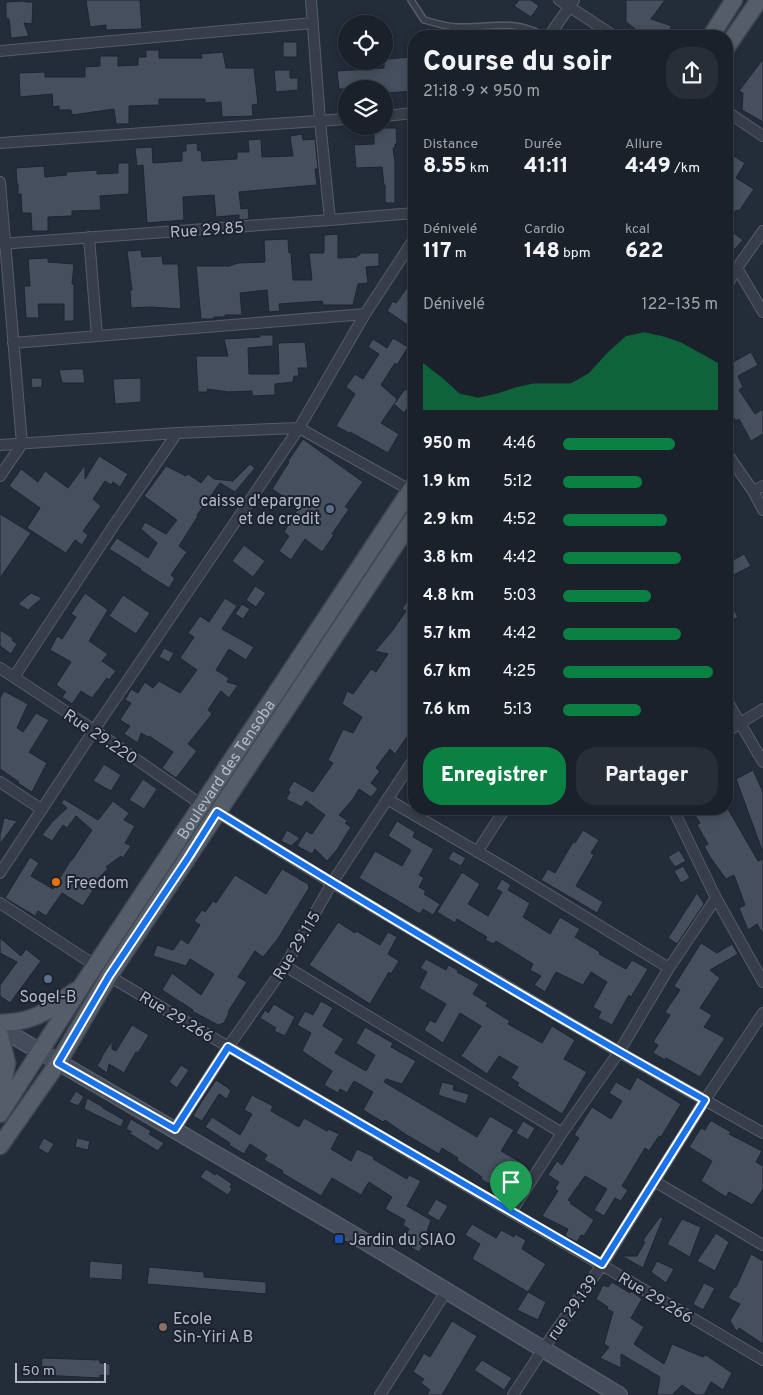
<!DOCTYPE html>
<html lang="fr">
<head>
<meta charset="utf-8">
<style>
	body { margin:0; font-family:Overpass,sans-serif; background:#272e37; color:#f1f3f6; height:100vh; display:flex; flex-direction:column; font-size:19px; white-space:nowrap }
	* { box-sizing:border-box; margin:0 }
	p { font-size:16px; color:#9fa3a9 }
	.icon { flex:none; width:28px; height:28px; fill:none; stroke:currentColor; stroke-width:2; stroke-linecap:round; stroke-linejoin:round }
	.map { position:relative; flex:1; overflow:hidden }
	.side { position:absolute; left:408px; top:30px; width:325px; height:785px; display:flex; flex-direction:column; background:#1a212b; border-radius:20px; box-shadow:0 2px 8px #0003,0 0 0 1px #383e47 }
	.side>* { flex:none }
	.fabs { position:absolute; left:338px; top:15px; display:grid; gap:10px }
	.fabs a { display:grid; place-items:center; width:55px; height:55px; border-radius:50%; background:#1a212b; box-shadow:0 2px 8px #0003,0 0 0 1px #383e47; font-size:25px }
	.scale { position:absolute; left:15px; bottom:12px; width:91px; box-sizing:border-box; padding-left:5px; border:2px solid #b2b9c5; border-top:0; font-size:14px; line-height:18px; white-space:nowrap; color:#b2b9c5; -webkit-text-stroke:4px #1c232e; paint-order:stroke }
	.pin { position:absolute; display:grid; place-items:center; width:42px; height:42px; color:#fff; margin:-51px -21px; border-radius:50% 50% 50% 0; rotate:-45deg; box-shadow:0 0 5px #0007 }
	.pin .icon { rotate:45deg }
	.round { display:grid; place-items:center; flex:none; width:52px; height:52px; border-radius:20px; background:#272e37 }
	.overview { display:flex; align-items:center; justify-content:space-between; height:85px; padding:0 15px }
	h1 { font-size:28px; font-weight:800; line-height:38px }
	.stats { display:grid; grid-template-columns:repeat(3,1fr); gap:8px; height:85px; padding:5px 15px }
	.stats div { display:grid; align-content:center }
	.stats b { font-size:21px; font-weight:800 }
	.stats small { font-size:14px; font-weight:400 }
	.stats p { font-size:14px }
	.chart { height:140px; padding:10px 15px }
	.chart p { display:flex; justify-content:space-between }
	.chart svg { width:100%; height:90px; margin-top:5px; fill:#0b8043; opacity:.7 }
	.action { display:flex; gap:10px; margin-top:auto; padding:10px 15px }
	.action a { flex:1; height:58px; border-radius:20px; background:#0b8043; color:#fff; font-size:20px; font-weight:800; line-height:58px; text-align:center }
	.action a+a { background:#272e37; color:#f1f3f6 }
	ul { padding:0 15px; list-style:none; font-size:16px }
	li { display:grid; grid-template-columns:80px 60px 1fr; align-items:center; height:38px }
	li i { height:12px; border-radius:6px; background:#0b8043 }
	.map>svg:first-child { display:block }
	.building { fill:#454f5d; stroke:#1e2530 }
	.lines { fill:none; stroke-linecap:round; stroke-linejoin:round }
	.lane-casing { stroke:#555c67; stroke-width:8 }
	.street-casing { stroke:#555c67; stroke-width:12 }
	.secondary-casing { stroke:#555c67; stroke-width:18 }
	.primary-casing { stroke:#404752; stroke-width:19 }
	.lane { stroke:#373e49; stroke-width:5 }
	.street { stroke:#373e49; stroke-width:10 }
	.secondary { stroke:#454d5c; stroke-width:15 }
	.primary { stroke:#555d69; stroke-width:16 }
	.route-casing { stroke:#fff; stroke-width:10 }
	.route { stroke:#1a73e8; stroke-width:6 }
	.service-dot { fill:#5c6f8a; stroke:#1c232e; stroke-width:2 }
	.food-dot { fill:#e8710a; stroke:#1c232e; stroke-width:2 }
	.transit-dot { fill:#1a4fb4; stroke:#1c232e; stroke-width:2 }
	.education-dot { fill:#8d6e63; stroke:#1c232e; stroke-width:2 }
	.labels { text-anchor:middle; stroke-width:4; stroke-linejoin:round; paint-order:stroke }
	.street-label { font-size:16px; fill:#b2b9c5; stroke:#1c232e }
	.poi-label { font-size:16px; fill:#b2b9c5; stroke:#1c232e; text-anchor:start }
</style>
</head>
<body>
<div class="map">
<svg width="763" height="1395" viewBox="0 0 763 1395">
	<rect width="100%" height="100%" fill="#232c39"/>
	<path class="building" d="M86,0H140L142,29L106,30V25L90,27Z
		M519,0H531L539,6L531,17L514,6Z
		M626,0H665L651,19L672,26L665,36H637L638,31L626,22Z
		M25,1V2H33L32,24L24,23L29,36L11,38L9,19L6,18V2Z
		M283,42H297V57H283Z
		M146,50H159V58H202L201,54L223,52L226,68H254L258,104L252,105L253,116L222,117L221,102L205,103V99H159V105L129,106V124H116L114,109L72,115L71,110H59V106L53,107L52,94L20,97L19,73L45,72V77H85V67L100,66V56H118V66L138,65V57H146Z
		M414,57V91L386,93V89H339L337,71L384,68V59Z
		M763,59V122L742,110L743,93L739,91Z
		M274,70H290V78H298V90L276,92Z
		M374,128H396L397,144H395V148H393L395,162V203H385V185H384L382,167L356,168L354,145L374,144Z
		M302,134L303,140L315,139L318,169H315L317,185L239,192L241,209L248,208L249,219L239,220V215L216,217L214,195L183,197L184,220L147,223L143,165L137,166L135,148L152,147L153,163L182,161V151H186V144L197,143L198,151L201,150L202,161L237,159V152H249L248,140L261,139L262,157L293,156L290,136Z
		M732,155L745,163L736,178L754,189L739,211L736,210L726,224V163Z
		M118,163H129V194L100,196L101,210L72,211V216L48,217V231H32L31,213H22L21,194H18V184H17L16,168L44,166L45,177L67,175L66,172L97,170V174L118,173Z
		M726,227L743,240L735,249V248L726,260Z
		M338,234V258L357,257V255H360V253H379V266L366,267L368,283L358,284L353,305H323L322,301L279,304L280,311L269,312L267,290L240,293L242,315H225V317H214V319H201L196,266H229L238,263L265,262L264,240L288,239L289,253H291L293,280H312L309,253H324V235Z
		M141,250L142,257L162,256L163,264H178L181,309L150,307L131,308L130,290H132L127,251Z
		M48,258V262L74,264L72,284H74V321H64V304H38L39,318H26L24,286H30L28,259Z
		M414,278V329L387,311L393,301L396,303Z
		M260,335H273V346L248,348L249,374H279L278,343L305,342L308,368H298L299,376H294L293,382L275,384V395L252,396V391L229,392L207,389L208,392H198L196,356H228L224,339L260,337Z
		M393,338L408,347L397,365L395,363L381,385L397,399L395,403L405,389L414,395V399L404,413L394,404L381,423L399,434L388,453L350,432L349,433L336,426L355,394L346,387L355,374L363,379L379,354L368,347L373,339L387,348Z
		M751,352L758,365L738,376L743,387L739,390L755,414L763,409V434L751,441L739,419L736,421L734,418L726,423V366Z
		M74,369H83L85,383H62L59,370Z
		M31,378H42V387L32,388Z
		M141,378V402L115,404L113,379Z
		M303,439L363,482L345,507L349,509L332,534L334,535L322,552L305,539L291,560L279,551L289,536L284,532L299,507L272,489L289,462L288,461Z
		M99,456L128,474L120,487L113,482L111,485L105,481L93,499L101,506L83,531L88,535L82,545L75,540L66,553L27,528L40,508L9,486L21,469L38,482L45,471L68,488L85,465V479Z
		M250,464L255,468L235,492L220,483L197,515L198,516L179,546L187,552L171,575L175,578L169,588L140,570L141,569L109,549L117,538L148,558L157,543L141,529L145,522L166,534L177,520L144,496L166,466L186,476L188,474L201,483L208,474L214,479L233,481Z
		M0,514L31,533L0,578Z
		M244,545L265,561L253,577L232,561Z
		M744,554L751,566L726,579V564Z
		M255,586L266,593L256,607L246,600Z
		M414,591V727L395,754L390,749L376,768L380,771L371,783L378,789L371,797L359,789L353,799L339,815L348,821L345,823L351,827L336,851L327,861L315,849L312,854L297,846L306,831L312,834L325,815L306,801L302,807L286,799L290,792L288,790L294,781L313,792L333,763L328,760L343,729L353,733L362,717L342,704L347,691L353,694L371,669L376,672L388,654L375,651L393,630L406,611L402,609Z
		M31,593L42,598L28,610L18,604Z
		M85,593L108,610L89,641L108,654L102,661L116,671L109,680L107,678L92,698L81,691L72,704L62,697L66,692L56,685L71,662L50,650L57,636L62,639L76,617L71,614Z
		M123,595L150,613L136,634L109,616Z
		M726,596L738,617L726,623Z
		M225,598L237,606L222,629L254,647L246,660L229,649L216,670L229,678L227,682L238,685L229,698L221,691L218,695L208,710L212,714L188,744L197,751L176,778L162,768L173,752L149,736L148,737L141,733L138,743L124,734L130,726L120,720L131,703L125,700L131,689L138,693L145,682L153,688L159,681L180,693L197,670L180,658L194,637L188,633L200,616L209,622Z
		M242,604L250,609L243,619L235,614Z
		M0,630L13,638L12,640L17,644L11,654L0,646Z
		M164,648L174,653L169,662L159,657Z
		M4,691L28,704L17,728L23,732L36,713L49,720L30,751L29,752L47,763L32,792L18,783L19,782L0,769V698Z
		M104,764L121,775L111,791L93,781Z
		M753,770L763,792V850H762L736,779Z
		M143,779L157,789L144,809L129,800Z
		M64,799L98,820L113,801L129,813L124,820L135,826L125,843L131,846L123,858L121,856L106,867L108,869L93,883L96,885L83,906L62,893L46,916L38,911L35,916L5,898L30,857L39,863L31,876L53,889L71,860H72L92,830L76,816L67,828L63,825L52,841L42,835L53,821L67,808L61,803Z
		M691,809H728L758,861L763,859V934L757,924L748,930L739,908L745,905L734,875L726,879L710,857L704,846L708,844L697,825L700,823Z
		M4,818L17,821L0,844V835Z
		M397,821L415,832L413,837L434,849L419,875L424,878L419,887L426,891L424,894L440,904L433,915L423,909L420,914L359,878L375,851L402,866L411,850L388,836Z
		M287,830L300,838L291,846L281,841Z
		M583,830L599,840L591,853L594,855L576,886L603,902L597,913L541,880L548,869L555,873L573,842L575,843Z
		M679,850L686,861L675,867L668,857Z
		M453,851L466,858L461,866L448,859Z
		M683,866L690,878L681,883L674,871Z
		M282,869L308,884L309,888L277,940L263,957L255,951L238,977L247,982L228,1012L229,1013L224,1023L218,1025L192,1011L193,1010L162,990L172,973L201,995L214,974L190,959L186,966L153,956L157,945L173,950L181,939L188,944L200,925L194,921L202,910L205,912L213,901L216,903L235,875L266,894Z
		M462,872L480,884L468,904L488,916L502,892L496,889L502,879L511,885L508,890L530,903L523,917L550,934L560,917L580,929L575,937L600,952L599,954L626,969L632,960L648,969L631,997L629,995L612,1025L598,1018L601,1012L593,1007L607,982L591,972L583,985L556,972L545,992L534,985L541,976L530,970L533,964L496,941L494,944L485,940L487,937L457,919L455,923L437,912Z
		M697,893L704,904L677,944L668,938Z
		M338,922L355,933L356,931L380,945L388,932L397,937L388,954L399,961L391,974L389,972L370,1004L309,965Z
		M0,938L21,956L26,949L41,961L10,1003L0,996V985L17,962L0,953Z
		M701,943L717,953L732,944L738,954L710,970L720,978L700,1008L712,1015L704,1027L725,1038L700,1077L666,1058L665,1060L653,1053L658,1045L653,1042L670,1015L665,1012L680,990L674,986Z
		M426,959L446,970L448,965L458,970L457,972L479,984L473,994L488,1003L486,1006L510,1021L508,1024L542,1043L552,1026L575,1040L564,1059L587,1072L562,1114L517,1086L519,1083L511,1078L518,1067L499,1056L487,1074L461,1056L481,1026L460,1013L443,1043L424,1030L430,1020L435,1023L446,1004L419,988L427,972L420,968Z
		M321,1001L333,1008L323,1026L344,1039L335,1053L366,1071L375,1055L356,1043L365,1027L393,1043L391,1047L416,1061L402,1084L386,1079L384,1082L477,1137L490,1116L514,1130L501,1151L522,1163L519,1168L524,1171L508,1194L497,1187L496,1188L489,1183V1184L481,1179L482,1177L457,1160L458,1158L442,1148L439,1154L405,1134L385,1120L383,1122L363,1110L373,1092L354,1081L347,1093L340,1089L338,1093L324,1085L332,1071L302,1051L311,1033L297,1025L305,1011L313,1015Z
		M274,1004L295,1017L285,1036L274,1031L276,1028L260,1018L265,1010L268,1013Z
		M132,1025L149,1035L138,1053L136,1052L124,1073L109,1064L107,1073L97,1066L102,1057V1056L112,1041V1049L116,1051Z
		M181,1065L189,1070L177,1088L169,1082Z
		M637,1077L681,1104L661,1137L659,1136L649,1151L645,1148L622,1186L628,1190L621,1201L615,1198L604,1216L594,1210L607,1189L585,1176L568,1200L571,1201L570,1203L594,1220L584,1236L581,1235L577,1242L565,1236L568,1229L542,1216L558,1191L555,1188L559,1182L548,1175L557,1161L562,1165L579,1138L574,1135L592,1107L611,1119L622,1101L609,1093L616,1082L630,1090Z
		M216,1080L231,1090L227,1099L219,1094L202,1121L193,1116L202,1101Z
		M442,1082L454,1085L453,1090L469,1094L466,1104L438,1095Z
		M76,1091L84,1097L78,1106L69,1102Z
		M252,1095L273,1106L271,1111L299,1127L304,1118L327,1131L328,1129L339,1134L331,1149L351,1161L357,1149L374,1157L373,1159L407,1179L409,1175L421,1181L407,1206L431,1220L425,1237L427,1239L419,1252L402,1242L409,1229L403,1225L405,1220L385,1209L392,1197L369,1182L361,1195L332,1178L321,1196L282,1173L283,1171L264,1160L267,1155L250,1144L244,1154L229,1145L230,1143L205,1127L212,1117L240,1135L252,1114L244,1110Z
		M87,1098L103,1107V1108L124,1120L121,1127L84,1109Z
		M131,1119L151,1131L149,1134L164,1143L158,1151L127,1132H132L126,1129Z
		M710,1120L731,1132L729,1134L762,1151L756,1162L763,1166V1189L752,1205L729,1192L726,1197L701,1181L712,1161L689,1147L701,1128L705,1130L710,1121L711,1122Z
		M523,1121L535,1128L528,1140L516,1133Z
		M44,1138L54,1144L48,1154L38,1148Z
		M77,1138L90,1141L88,1150L75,1147Z
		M206,1169L215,1175L216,1173L232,1184L230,1187L232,1189L228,1195L200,1177Z
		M436,1199L448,1206L439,1221L427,1214Z
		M660,1217L663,1218L643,1268L622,1256H637L645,1242L643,1240Z
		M682,1219L701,1227L690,1257L667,1244Z
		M472,1224L496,1238L501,1230L514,1237L515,1234L526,1240L522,1249L546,1264L528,1292L472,1259L480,1244L465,1235Z
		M716,1233L729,1242L715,1271L697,1261Z
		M751,1254L763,1261V1344L739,1328L737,1332L730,1321L740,1304L728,1298L734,1287H736Z
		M90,1261L123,1264L122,1280L89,1278Z
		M657,1261L674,1269L666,1283L651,1272Z
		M149,1267L204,1272V1277L266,1282V1294L147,1284Z
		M612,1282L630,1293L631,1291L642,1299L631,1318L644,1327L634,1344L664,1364L672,1344L703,1357L706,1355L732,1373L723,1390L711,1382L704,1395H696L682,1385L672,1395H657L660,1377L621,1354V1368L600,1358L609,1347L604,1344L613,1312L607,1309L608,1307L596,1299L603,1285L608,1287Z
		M704,1283L715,1288L703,1310L693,1304Z
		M528,1292L546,1302L538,1320L517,1310Z
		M452,1321L477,1336L442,1395H427L430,1390L421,1383L424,1379L413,1372L424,1353L430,1357Z
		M42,1358L100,1360V1363L110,1364V1376L100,1375V1378L41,1375Z
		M482,1360L512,1378L504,1390L474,1370Z"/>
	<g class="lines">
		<defs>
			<path id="lane" d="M411,0L424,20C435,23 447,27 458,27C494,28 510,18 545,36"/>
			<path id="street" d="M311,0L320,121L330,220
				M559,0L614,36
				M549,36L574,0
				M0,51L313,23
				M726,111L763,136
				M384,116L414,113
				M0,143L346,119
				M0,182L22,444L0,476
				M89,237L97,336
				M0,244L330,220L414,213
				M737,268L763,312
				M726,287L737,268L763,231
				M13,343L365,314
				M0,445L177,433L299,428L410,490
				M726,452L753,491L763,510
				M753,491L763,486
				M0,668L94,730L202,805
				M14,677L114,525L177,433
				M726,699L763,762
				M726,732L763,709
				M0,782L41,809
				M387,799L507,869L669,968
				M673,809L716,898L763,982
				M217,812L332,883L619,1052L763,1133
				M477,852L505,809
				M0,873L94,730L299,428L365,314L414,239
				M0,903L96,966
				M285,966L562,1133
				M109,976C326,1106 546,1231 763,1360
				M175,1129L228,1047L285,966L332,883L414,759
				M654,1181L763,1245
				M511,1212L562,1133L619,1052L669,968L716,898
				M380,1395L447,1290
				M513,1395L543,1349L602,1265L705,1100L763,1013"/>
			<path id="secondary" d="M0,1028L344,1229L619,1395"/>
			<g id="primary">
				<path d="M711,36L734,0"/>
				<path d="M726,48L759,0"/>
				<path d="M0,1023C10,1022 21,1022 31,1018C48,1013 61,1000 75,991"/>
				<path d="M0,1036L7,1063L0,1100"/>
				<path id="s1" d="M0,1114L81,987L414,485"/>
				<path d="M0,1146L58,1063L109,976L414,517"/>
			</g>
		</defs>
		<use href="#lane" class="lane-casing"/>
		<use href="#street" class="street-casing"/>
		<use href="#secondary" class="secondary-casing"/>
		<use href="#primary" class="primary-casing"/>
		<use href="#lane" class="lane"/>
		<use href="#street" class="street"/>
		<use href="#secondary" class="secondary"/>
		<use href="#primary" class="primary"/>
	</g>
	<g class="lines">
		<defs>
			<path id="route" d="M217,812C378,911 540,1008 705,1100L602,1264L228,1047L175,1129L58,1063L109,976L188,858Z"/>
		</defs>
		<use href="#route" class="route-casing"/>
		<use href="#route" class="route"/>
	</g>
	<g class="service-dot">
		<circle cx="330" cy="509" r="5"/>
		<circle cx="48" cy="979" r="5"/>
	</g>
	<circle class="food-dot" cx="56" cy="882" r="5"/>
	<rect class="transit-dot" x="334" y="1234" width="10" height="10" rx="2.5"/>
	<circle class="education-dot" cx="163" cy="1327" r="5"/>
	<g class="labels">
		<g class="street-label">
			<text transform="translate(207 229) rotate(-4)" y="6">Rue 29.85</text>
			<text transform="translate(101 736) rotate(34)" y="6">Rue 29.220</text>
			<text dy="6" stroke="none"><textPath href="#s1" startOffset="412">Boulevard des Tensoba</textPath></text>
			<text transform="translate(296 945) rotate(-59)" y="6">Rue 29.115</text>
			<text transform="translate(177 1016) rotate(31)" y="6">Rue 29.266</text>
			<text transform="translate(656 1297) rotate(31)" y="6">Rue 29.266</text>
			<text transform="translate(572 1307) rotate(-55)" y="6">rue 29.139</text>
		</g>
		<g class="poi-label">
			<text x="320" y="506" text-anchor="end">caisse d'epargne<tspan x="320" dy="18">et de credit</tspan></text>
			<text x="66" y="888">Freedom</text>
			<text x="48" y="1002" text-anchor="middle">Sogel-B</text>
			<text x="349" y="1245">Jardin du SIAO</text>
			<text x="173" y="1324">Ecole<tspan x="173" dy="18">Sin-Yiri A B</tspan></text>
		</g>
	</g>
</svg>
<div class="fabs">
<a><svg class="icon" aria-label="locate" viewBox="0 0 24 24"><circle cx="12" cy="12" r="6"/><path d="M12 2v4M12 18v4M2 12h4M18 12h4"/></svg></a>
<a><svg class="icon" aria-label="layers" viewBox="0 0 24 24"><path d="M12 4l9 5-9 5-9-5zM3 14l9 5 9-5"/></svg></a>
</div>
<div class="scale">50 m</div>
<div class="pin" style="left:511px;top:1212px;background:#1e9e55"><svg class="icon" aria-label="arrive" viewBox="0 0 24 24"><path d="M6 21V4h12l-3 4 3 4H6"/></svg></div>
<section class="side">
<div class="overview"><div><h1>Course du soir</h1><p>21:18 · 9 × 950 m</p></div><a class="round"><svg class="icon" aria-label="share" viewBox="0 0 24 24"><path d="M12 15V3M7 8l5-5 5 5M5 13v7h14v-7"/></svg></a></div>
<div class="stats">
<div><p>Distance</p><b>8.55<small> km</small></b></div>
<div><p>Durée</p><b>41:11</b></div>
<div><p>Allure</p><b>4:49<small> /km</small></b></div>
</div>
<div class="stats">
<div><p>Dénivelé</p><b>117<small> m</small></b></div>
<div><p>Cardio</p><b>148<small> bpm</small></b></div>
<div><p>kcal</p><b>622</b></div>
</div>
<div class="chart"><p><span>Dénivelé</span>122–135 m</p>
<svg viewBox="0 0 160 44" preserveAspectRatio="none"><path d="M0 44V21L10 28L20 36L30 38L40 36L50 33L60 31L70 31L80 31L90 26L100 16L110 8L120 6L130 8L140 11L150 16L160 21V44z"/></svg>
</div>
<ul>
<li><b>950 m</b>4:46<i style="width:72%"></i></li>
<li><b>1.9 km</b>5:12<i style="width:51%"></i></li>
<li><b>2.9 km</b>4:52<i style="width:67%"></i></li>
<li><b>3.8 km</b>4:42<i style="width:76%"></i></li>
<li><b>4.8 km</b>5:03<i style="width:57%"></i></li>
<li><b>5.7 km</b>4:42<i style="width:76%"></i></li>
<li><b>6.7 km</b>4:25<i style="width:97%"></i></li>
<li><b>7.6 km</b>5:13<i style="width:50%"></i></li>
</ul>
<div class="action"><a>Enregistrer</a><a>Partager</a></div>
</section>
</div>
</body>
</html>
